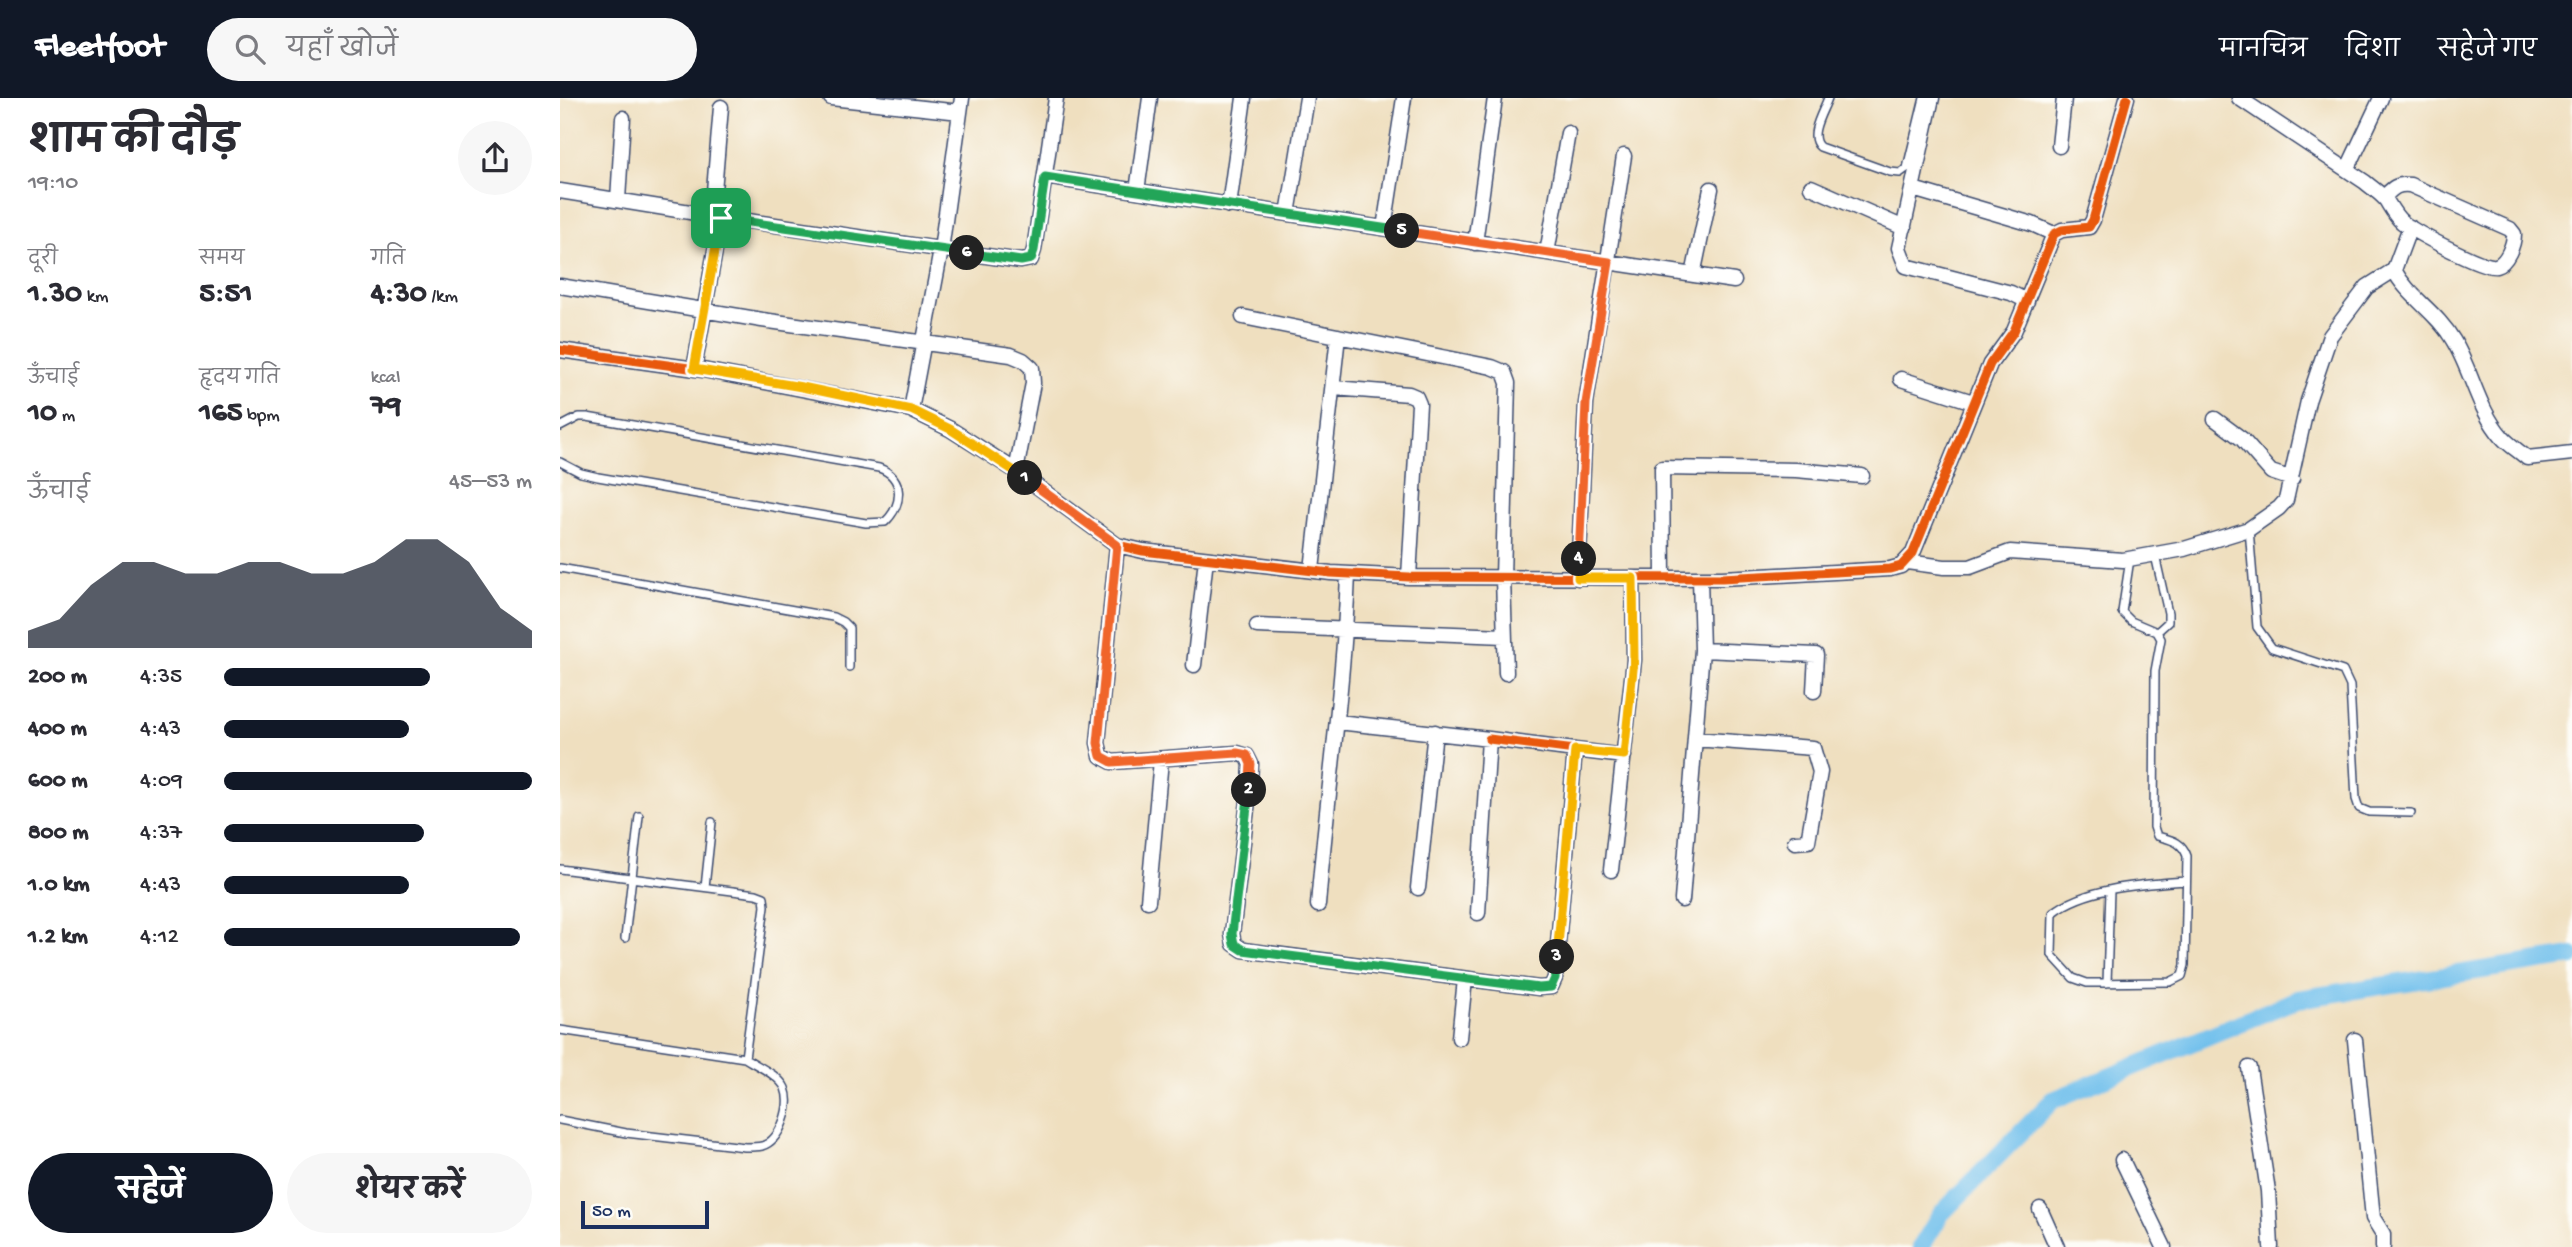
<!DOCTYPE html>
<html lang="hi">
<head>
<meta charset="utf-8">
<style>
	body { margin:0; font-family:"Gochi Hand","Playpen Sans Deva",sans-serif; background:#f7f7f7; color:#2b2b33; height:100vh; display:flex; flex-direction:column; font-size:26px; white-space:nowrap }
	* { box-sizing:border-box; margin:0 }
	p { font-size:23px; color:#7c7c81 }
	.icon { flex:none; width:38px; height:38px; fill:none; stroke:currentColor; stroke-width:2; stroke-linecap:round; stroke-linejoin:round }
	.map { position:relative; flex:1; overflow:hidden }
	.panel { display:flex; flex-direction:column; background:#fff; width:560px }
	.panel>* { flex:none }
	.scale { position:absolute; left:21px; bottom:18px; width:128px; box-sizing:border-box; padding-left:7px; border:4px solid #1b2f5e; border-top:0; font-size:19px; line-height:24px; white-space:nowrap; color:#1b2f5e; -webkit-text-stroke:5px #fdfcf7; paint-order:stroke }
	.pin { position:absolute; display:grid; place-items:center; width:60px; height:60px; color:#fff; margin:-30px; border-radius:14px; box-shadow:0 4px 10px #0006 }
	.km { position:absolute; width:35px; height:35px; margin:-18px; border-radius:50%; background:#222; color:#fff; font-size:19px; line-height:35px; text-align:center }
	.round { display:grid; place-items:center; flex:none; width:74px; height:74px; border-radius:37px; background:#f7f7f7 }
	.headline { display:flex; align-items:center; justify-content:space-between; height:119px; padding:0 28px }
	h1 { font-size:38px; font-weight:700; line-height:52px }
	.metrics { display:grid; grid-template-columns:repeat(3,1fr); gap:10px; height:119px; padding:7px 28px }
	.metrics div { display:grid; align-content:center }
	.metrics b { font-size:30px; font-weight:700 }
	.metrics small { font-size:19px; font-weight:400 }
	.metrics p { font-size:19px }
	.chart { height:196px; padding:14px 28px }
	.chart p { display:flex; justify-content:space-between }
	.chart svg { width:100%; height:126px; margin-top:7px; fill:#111827; opacity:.7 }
	.button { display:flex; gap:14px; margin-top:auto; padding:14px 28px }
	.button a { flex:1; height:80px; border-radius:42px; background:#111827; color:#fff; font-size:28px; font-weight:700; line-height:80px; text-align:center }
	.button a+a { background:#f7f7f7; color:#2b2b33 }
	ul { padding:0 28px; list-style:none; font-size:23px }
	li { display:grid; grid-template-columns:112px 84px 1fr; align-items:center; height:52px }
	li i { height:18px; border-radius:9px; background:#111827 }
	header { display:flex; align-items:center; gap:42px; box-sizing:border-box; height:98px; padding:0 35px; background:#111827; color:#fff }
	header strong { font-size:33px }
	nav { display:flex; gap:38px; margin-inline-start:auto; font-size:24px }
	.search { width:490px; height:63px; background:#f7f7f7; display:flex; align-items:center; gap:18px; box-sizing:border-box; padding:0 24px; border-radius:38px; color:#7c7c81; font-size:26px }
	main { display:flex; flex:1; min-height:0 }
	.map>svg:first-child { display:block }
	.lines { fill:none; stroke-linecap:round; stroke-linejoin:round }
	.canal { stroke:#71c0ec; stroke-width:18 }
	.lane-casing { stroke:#3b496d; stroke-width:10 }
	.street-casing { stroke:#3b496d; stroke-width:17 }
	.lane { stroke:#fff; stroke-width:7 }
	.street { stroke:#fff; stroke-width:14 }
	.cycleway-casing { stroke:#fdfcf7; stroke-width:13 }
	.cycleway { stroke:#e8590c; stroke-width:9 }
	.split-1-casing { stroke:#fff; stroke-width:14 }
	.split-2-casing { stroke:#fff; stroke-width:14 }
	.split-3-casing { stroke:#fff; stroke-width:14 }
	.split-4-casing { stroke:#fff; stroke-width:14 }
	.split-5-casing { stroke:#fff; stroke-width:14 }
	.split-6-casing { stroke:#fff; stroke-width:14 }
	.split-7-casing { stroke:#fff; stroke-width:14 }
	.split-1 { stroke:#f5b400; stroke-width:9 }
	.split-2 { stroke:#f0652b; stroke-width:9 }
	.split-3 { stroke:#22a559; stroke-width:9 }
	.split-4 { stroke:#f5b400; stroke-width:9 }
	.split-5 { stroke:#f0652b; stroke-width:9 }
	.split-6 { stroke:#22a559; stroke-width:9 }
	.split-7 { stroke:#22a559; stroke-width:9 }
</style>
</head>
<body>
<header>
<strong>Fleetfoot</strong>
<div class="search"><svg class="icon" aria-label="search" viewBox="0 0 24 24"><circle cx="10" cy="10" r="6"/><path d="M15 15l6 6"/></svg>यहाँ खोजें</div>
<nav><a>मानचित्र</a><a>दिशा</a><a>सहेजे गए</a></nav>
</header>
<main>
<section class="panel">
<div class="headline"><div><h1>शाम की दौड़</h1><p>19:10</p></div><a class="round"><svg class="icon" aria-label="share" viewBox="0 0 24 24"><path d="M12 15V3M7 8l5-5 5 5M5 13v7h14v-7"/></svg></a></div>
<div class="metrics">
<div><p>दूरी</p><b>1.30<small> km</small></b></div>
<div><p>समय</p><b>5:51</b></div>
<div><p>गति</p><b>4:30<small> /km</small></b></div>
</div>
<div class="metrics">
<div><p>ऊँचाई</p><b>10<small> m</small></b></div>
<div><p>हृदय गति</p><b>165<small> bpm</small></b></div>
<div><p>kcal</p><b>79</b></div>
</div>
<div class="chart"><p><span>ऊँचाई</span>45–53 m</p>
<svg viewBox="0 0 160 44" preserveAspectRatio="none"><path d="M0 44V38L10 34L20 22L30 14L40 14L50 18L60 18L70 14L80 14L90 18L100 18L110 14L120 6L130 6L140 14L150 30L160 38V44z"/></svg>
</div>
<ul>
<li><b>200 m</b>4:35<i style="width:67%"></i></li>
<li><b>400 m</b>4:43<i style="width:60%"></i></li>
<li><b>600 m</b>4:09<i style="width:100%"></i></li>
<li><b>800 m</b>4:37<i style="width:65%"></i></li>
<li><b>1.0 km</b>4:43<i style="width:60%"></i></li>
<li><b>1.2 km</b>4:12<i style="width:96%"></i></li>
</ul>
<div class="button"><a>सहेजें</a><a>शेयर करें</a></div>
</section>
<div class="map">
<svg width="2012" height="1149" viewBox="0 0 2012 1149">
	<rect width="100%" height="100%" fill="#fdfcf7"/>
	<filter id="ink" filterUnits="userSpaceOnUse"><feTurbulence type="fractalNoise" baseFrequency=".0143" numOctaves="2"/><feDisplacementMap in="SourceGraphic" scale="14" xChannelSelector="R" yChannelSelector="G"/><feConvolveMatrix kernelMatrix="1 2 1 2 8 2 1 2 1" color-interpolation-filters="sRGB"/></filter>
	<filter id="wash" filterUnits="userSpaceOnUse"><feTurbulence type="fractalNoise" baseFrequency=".00686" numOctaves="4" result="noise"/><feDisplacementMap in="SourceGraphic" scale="28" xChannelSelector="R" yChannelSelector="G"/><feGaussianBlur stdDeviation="1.57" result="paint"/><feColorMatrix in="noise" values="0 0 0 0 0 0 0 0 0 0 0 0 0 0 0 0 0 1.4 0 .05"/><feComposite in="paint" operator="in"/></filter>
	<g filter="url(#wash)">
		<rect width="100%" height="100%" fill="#efdfbf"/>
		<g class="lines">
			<path class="canal" d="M1361,1149L1381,1116L1493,1002L1738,901L2012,858"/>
		</g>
	</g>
	<g filter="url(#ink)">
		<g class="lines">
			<defs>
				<path id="lane" d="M1268,0C1263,14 1247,38 1260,49L1330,74L1340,75L1347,70L1364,0
					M0,329L19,319H27L319,370C345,379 343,407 325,424L306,425L38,379L21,375L0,364
					M1689,431L1697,529L1712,550L1783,573L1790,588L1796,701L1799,710L1809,714L1851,715
					M1595,457L1608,515V524L1597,534
					M1570,461L1562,514L1571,523L1597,534L1601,541L1595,573L1594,729L1597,738C1611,742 1622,743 1627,758L1625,867L1622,878L1610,884L1527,885L1513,880L1492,857L1493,815C1525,789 1586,786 1626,783
					M0,470L273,519L283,524L289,530V569
					M0,771L196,796L204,799L205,808L185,960C197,968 219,977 225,990C232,1008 221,1042 202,1048C197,1049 190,1049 185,1049L66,1035L0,1022
					M145,789L152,724
					M65,840L79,718
					M1547,885L1550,792
					M0,932L185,960"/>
				<path id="street" d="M271,0L400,14
					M1372,0L1339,150L1346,168L1451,195L1467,203
					M1679,0L1805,84C1812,90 1820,95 1826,102C1831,110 1835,118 1842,124C1853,133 1925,172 1936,168C1947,165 1954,146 1954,136L1950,131L1850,87C1837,85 1832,91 1824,99
					M1499,48L1504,0
					M1787,72L1821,0
					M485,79L577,93L590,0
					M1251,89L1344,130
					M1353,91L1472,126L1494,136
					M0,93L161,119
					M577,93L1174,183
					M58,102L63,20
					M669,108L684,0
					M728,116L747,0
					M152,117L161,9
					M1850,129L1834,172C1848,199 1877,214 1893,242C1912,273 1918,312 1942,339C1949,347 1959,353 1967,360L2012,355
					M824,130L844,0
					M915,145L935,0
					M987,155L1008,35
					M1133,177L1151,91
					M0,188L202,222L451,257L463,262L472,270L473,285L456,373
					M683,219L932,269L944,274L948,285L943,480L946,575
					M0,252L143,272L351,312L390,331L456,373L557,447L583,453L771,475L849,479L1162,480L1330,471L1341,468L1353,455L1430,266L1454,233L1494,136L1502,132L1529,129L1533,122L1567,0
					M134,271L161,119L461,163L471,161L474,152L496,0
					M1341,281L1413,304
					M774,290L849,296L856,299L859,306L849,479
					M351,312L381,152L402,0
					M1655,321L1682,341L1711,374L1732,381
					M557,447L538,645L541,658L552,664L677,655L687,658L691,666L690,686L672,836L674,846L683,852L979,890L991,889L995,880L1015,652L929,641
					M1347,464L1384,469H1410L1450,454L1563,462L1624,451L1689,431L1719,410L1726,402L1748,303L1770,238L1807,189L1834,172
					M752,472L778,238
					M1018,480L1026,305L1064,58
					M1103,480L1102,370L1236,372L1302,378
					M697,528L944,538
					M1142,552L1256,557L1254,593
					M634,567L646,461
					M778,624L929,641L918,815
					M1135,641L1253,650L1260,674L1248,743L1235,744
					M1015,652L1064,658
					M1051,772L1074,562L1073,480
					M858,790L875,634
					M1122,802L1142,552L1140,480
					M588,803L601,662
					M758,807C767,696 784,587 788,476
					M899,940L905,881
					M1795,942L1813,1120L1823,1136V1149
					M1689,970L1708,1093L1711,1149
					M1562,1062L1604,1149
					M1480,1111L1497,1149"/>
			</defs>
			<use href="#lane" class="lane-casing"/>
			<use href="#street" class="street-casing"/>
			<use href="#lane" class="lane"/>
			<use href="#street" class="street"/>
			<defs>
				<path id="cycleway" d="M0,252L143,272L351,312L390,331L456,373L557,447L583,453L771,475L849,479L1162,480L1330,471L1341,468L1353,455L1430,266L1454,233L1494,136L1502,132L1529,129L1533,122L1567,0
					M557,447L538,645L541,658L552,664L677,655L687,658L691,666L690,686L672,836L674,846L683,852L979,890L991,889L995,880L1015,652L929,641"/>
			</defs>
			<use href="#cycleway" class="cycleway-casing"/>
			<use href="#cycleway" class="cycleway"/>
		</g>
	</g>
	<g class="lines" filter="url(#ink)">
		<defs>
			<path id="split-1" d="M161,120L134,271L242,289L351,312L390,331L465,380"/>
			<path id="split-2" d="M465,380L557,447L538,645L541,658L552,664L677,655L687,657L691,666L689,692"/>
			<path id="split-3" d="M689,692L672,836L674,846L683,852L979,890L991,889L995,880L997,859"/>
			<path id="split-4" d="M997,859L1015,652L1064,657L1074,562L1073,480H1018L1019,461"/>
			<path id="split-5" d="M842,133L1049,164L1026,305L1019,461"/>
			<path id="split-6" d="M407,155L461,163L471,161L474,152L485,79L842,133"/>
			<path id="split-7" d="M161,120L407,155"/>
		</defs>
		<use href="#split-1" class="split-1-casing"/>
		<use href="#split-2" class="split-2-casing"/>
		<use href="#split-3" class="split-3-casing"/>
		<use href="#split-4" class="split-4-casing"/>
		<use href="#split-5" class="split-5-casing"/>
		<use href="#split-6" class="split-6-casing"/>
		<use href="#split-7" class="split-7-casing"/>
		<use href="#split-1" class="split-1"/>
		<use href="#split-2" class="split-2"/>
		<use href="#split-3" class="split-3"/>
		<use href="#split-4" class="split-4"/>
		<use href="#split-5" class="split-5"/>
		<use href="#split-6" class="split-6"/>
		<use href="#split-7" class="split-7"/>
	</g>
</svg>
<div class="scale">50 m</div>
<div class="pin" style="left:161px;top:120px;background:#1e9e55"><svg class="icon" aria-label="arrive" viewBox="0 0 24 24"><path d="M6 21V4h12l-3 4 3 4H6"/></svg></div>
<b class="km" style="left:465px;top:380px">1</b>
<b class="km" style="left:689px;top:692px">2</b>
<b class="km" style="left:997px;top:859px">3</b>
<b class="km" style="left:1019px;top:461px">4</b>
<b class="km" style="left:842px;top:133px">5</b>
<b class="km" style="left:407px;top:155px">6</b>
</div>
</main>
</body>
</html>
